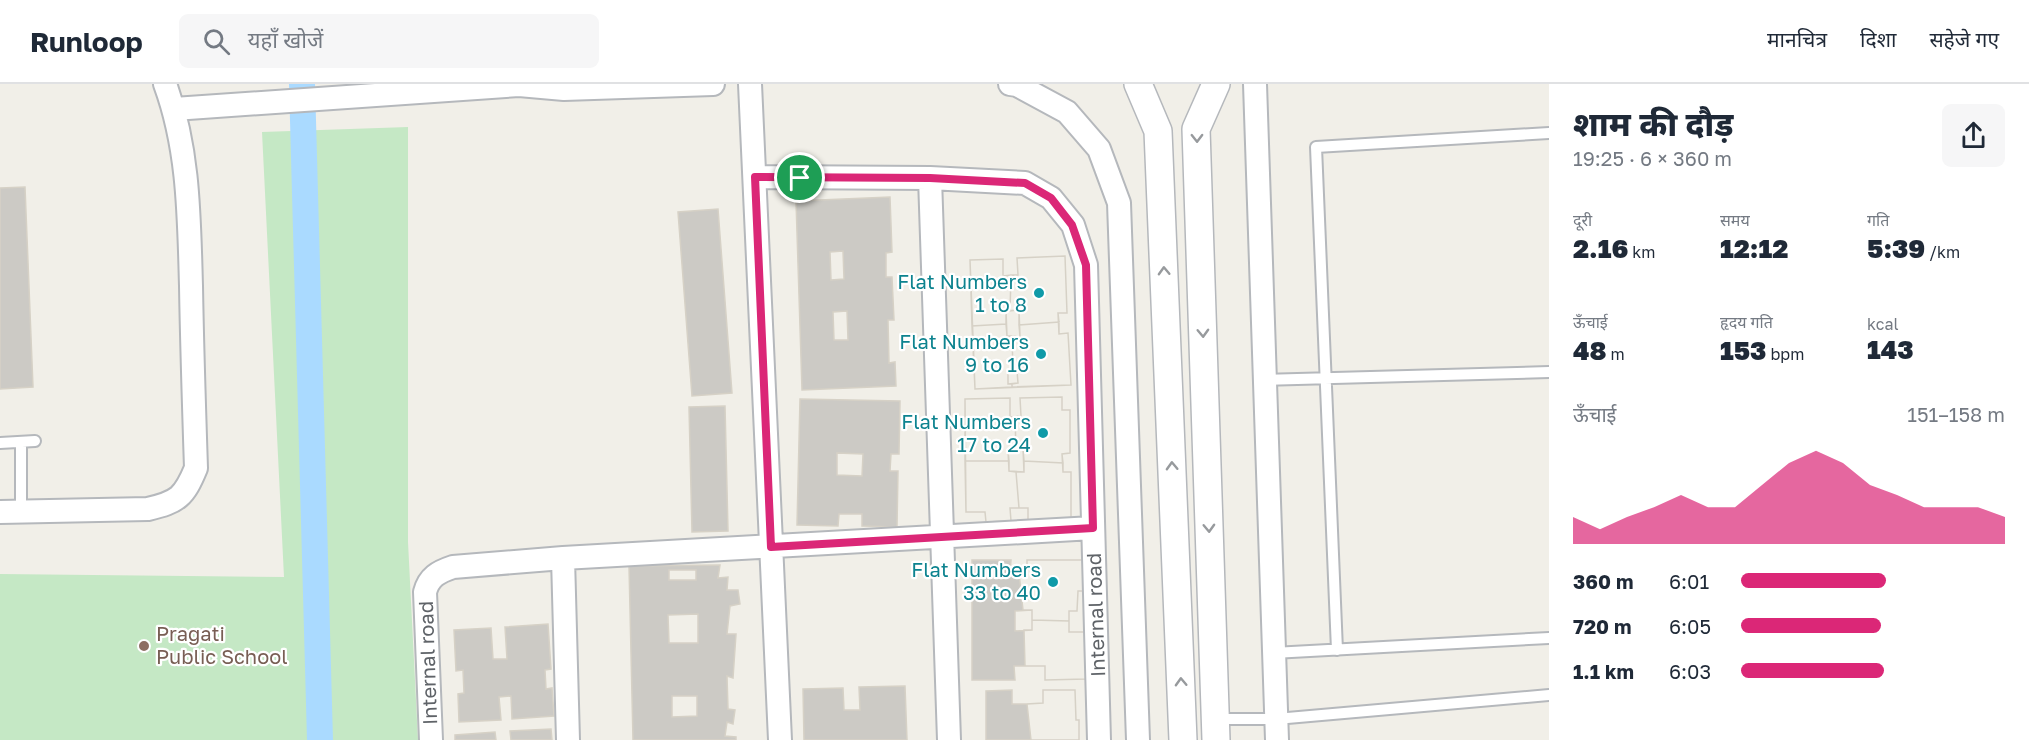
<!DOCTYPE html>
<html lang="hi">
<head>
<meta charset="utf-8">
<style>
	body { margin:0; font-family:"Golos Text","Noto Sans Devanagari",sans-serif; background:#f6f6f7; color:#1f2937; height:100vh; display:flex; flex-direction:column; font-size:22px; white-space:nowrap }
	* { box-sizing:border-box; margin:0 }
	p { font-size:20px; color:#747a83 }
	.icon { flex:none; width:33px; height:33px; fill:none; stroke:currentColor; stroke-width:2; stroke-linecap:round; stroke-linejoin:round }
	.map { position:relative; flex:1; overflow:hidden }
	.sheet { display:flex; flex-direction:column; background:#fff; width:480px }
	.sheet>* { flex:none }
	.pin { position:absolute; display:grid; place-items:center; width:51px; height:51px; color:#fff; margin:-26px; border:3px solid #fff; border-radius:50%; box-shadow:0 2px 6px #0007 }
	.round { display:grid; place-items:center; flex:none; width:63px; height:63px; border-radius:9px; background:#f6f6f7 }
	.head { display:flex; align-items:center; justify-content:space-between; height:102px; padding:0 24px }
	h1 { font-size:33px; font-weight:800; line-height:45px }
	.stats { display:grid; grid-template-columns:repeat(3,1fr); gap:9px; height:102px; padding:6px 24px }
	.stats div { display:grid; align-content:center }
	.stats b { font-size:26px; font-weight:800 }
	.stats small { font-size:16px; font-weight:400 }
	.stats p { font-size:16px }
	.chart { height:168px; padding:12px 24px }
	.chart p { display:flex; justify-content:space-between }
	.chart svg { width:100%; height:108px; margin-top:6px; fill:#db2777; opacity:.7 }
	ul { padding:0 24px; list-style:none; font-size:20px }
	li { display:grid; grid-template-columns:96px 72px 1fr; align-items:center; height:45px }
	li i { height:15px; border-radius:8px; background:#db2777 }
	header { display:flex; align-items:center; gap:36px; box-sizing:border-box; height:84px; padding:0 30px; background:#fff; border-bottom:2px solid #e0e1e3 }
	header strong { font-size:28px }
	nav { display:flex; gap:33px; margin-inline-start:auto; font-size:21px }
	.search { width:420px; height:54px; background:#f6f6f7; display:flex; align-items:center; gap:15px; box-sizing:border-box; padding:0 21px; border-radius:9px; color:#747a83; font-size:22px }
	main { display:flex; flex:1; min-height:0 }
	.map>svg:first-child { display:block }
	.green { fill:#c5e8c5 }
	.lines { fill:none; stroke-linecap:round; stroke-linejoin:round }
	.canal { stroke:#aadaff; stroke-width:26 }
	.building { fill:#cccac5; stroke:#d6d1c6; stroke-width:1.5; fill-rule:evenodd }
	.service-casing { stroke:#b5b8bc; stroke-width:14 }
	.minor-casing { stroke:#b5b8bc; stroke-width:26 }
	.tertiary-casing { stroke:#b5b8bc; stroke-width:30 }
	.service { stroke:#fff; stroke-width:10 }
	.minor { stroke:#fff; stroke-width:22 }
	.tertiary { stroke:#fff; stroke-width:27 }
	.oneway { stroke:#979a9d }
	.route-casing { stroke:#fff; stroke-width:12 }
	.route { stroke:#db2777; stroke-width:8 }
	.culture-dot { fill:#0f9aa8; stroke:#fff; stroke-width:2 }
	.education-dot { fill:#8d6e63; stroke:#fff; stroke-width:2 }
	.labels { text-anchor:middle; stroke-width:4.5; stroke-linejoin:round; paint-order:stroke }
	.culture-label { font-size:20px; fill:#0d838f; stroke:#fff; text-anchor:end }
	.street-label { font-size:20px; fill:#5f6368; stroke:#fff }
	.education-label { font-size:20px; fill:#785e54; stroke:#fff; text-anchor:start }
</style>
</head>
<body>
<header>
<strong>Runloop</strong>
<div class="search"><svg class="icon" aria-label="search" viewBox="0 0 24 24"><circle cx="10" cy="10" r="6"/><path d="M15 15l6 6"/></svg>यहाँ खोजें</div>
<nav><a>मानचित्र</a><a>दिशा</a><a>सहेजे गए</a></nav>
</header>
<main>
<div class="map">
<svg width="1549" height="656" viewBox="0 0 1549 656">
	<rect width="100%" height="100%" fill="#f1efe8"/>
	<path class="green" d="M408,43V458L418,656H0V490L284,493L262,48Z"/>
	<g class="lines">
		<path class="canal" d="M302,0L320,656"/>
	</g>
	<path class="building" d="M25,103L33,303L0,305V104Z
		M890,113L892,168L886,169V193H892L894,236H888L889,279L895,278L896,302L802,306L796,117ZM843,167L844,195L831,196L830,168ZM847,227L848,256H834L833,228Z
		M718,125L732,309L692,312L678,128Z
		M1065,172L1067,229H1058L1059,250L1068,249L1071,301L975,305L970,176L1003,175V192L1018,191L1017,174ZM1019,226L1020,253L1007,252L1006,227ZM1013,287H1017L1018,299L1008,300V288Z
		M1065,172L1067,229H1058L1059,238L1019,241V226L1010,227L1011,191H1018L1017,174Z
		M1003,175V192L1011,191L1010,227H1006V240L972,242L970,176Z
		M1059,238V250L1068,249L1071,301L1012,303V300L1018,299L1017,287H1013L1012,252L1020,253L1019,241Z
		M1006,240L1007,252H1012L1013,287L1008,288V300H1012V303L975,305L972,242Z
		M1062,313V326H1070V369L1062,370L1063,388H1071V437H1028V424H1010L1011,437L986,438L985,428H966L965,315L1010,314V333L1021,332L1020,314ZM1023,365L1024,388L1009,387L1008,366Z
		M1062,313V326H1070V369L1062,370L1063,379L1024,377L1023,365L1016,366L1015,333L1021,332L1020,314Z
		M1010,314V333H1015L1016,366H1008L1009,377H965V315Z
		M800,315L900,317L899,370H891L890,387H898L897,443L862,442V430H839L838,442L797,441ZM837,369L863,370L862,392L837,391Z
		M725,322L728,447L692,448L689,323Z
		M965,377H1009V387L1016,388L1019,424H1010L1011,437L986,438L985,428H966Z
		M1024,377L1063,379V388H1071V437H1028V424H1019L1016,388H1024Z
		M972,476H1011L1010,489H1027V476H1086V507H1078L1077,527H1069V548H1086V595L1045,596V582H1014L1015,596H972ZM1032,526V546L1015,547V527Z
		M1027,476H1086V507H1078L1077,527H1069V537L1032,536V526H1023L1019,489H1027Z
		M720,481L718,494L728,493L727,506H738L740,520L730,522L727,550H736L733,594L727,592L728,625L735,626L733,640L727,638L725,652L736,653V656H633L629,482ZM669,486H696V496H669ZM698,530V559H669L668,531ZM672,612H697V632L672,633Z
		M1032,536L1069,537V548H1086V595L1045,596V582H1025L1024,546H1032Z
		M548,540L551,585L545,586L546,605L552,604L554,632L512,635L511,612L499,613L501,636L459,638L458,610L464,609L463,586L456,587L454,546L491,544L493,575H507L505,543Z
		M905,602L907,656H804L803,605L843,604L844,626H860L859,603Z
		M1012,606V620H1027L1043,619V606H1075L1076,636H1079V656H986V607Z
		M1043,606H1075L1076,636H1079V656H1031L1027,620L1043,619Z
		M551,645L552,656H511L510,647Z
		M495,648L496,656H455V651Z"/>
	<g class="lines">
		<defs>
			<path id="service" d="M1264,296L1549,288
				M21,358V428
				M0,359L35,357
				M1337,566L1316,63L1549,49
				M1273,569L1549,554
				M1216,635H1276L1549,611"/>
			<path id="minor" d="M750,0L780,656
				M1010,0L1017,1L1067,28L1099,65L1119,119L1138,656
				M1255,0L1277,656
				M174,25L519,1L564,5L713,0
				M755,93L930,94L1025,99L1051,114L1073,141L1086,181L1099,656
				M930,94L949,656
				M0,428L148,425C178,418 184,413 196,384C194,324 192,263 191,202C189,133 189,65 165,0
				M563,474L568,656
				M431,656L425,508C429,493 438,488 453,483L563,474L1093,444"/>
			<path id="tertiary" d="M1138,0L1158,47L1183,656
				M1216,656L1196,45L1216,0"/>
		</defs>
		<use href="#service" class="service-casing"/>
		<use href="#minor" class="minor-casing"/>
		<use href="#tertiary" class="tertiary-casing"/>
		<use href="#service" class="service"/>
		<use href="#minor" class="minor"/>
		<use href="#tertiary" class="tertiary"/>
	</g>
	<defs><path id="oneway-chevron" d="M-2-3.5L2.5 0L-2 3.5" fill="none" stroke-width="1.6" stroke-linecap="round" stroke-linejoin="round" transform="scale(1.5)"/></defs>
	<g class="oneway">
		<use href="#oneway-chevron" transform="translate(1197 54) rotate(89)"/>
		<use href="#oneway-chevron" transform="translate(1164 187) rotate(-92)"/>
		<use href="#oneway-chevron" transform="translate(1203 249) rotate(88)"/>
		<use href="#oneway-chevron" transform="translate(1172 382) rotate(-92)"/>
		<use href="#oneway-chevron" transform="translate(1209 444) rotate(88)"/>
		<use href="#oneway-chevron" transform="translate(1181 598) rotate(-92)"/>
	</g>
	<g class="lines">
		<defs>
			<path id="route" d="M755,93L930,94L1025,99L1051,114L1072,141L1086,181L1093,444L771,463Z"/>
		</defs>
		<use href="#route" class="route-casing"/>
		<use href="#route" class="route"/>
	</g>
	<g class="culture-dot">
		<circle cx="1039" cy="209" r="6"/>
		<circle cx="1041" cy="270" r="6"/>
		<circle cx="1043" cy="349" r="6"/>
		<circle cx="1053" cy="498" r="6"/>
	</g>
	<circle class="education-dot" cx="144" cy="562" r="6"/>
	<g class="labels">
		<g class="culture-label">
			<text x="1027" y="205">Flat Numbers<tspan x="1027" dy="23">1 to 8</tspan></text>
			<text x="1029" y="265">Flat Numbers<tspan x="1029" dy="23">9 to 16</tspan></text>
			<text x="1031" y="345">Flat Numbers<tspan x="1031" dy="23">17 to 24</tspan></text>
			<text x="1041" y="493">Flat Numbers<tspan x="1041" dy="23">33 to 40</tspan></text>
		</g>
		<g class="street-label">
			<text transform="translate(1096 531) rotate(-92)" y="7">Internal road</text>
			<text transform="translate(428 579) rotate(-92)" y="7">Internal road</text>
		</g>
		<g class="education-label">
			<text x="156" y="557">Pragati<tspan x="156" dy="23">Public School</tspan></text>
		</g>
	</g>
</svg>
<div class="pin" style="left:800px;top:94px;background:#1e9e55"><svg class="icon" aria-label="arrive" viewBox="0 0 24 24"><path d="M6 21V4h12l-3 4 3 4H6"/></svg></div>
</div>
<section class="sheet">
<div class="head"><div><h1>शाम की दौड़</h1><p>19:25 · 6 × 360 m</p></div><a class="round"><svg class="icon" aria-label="share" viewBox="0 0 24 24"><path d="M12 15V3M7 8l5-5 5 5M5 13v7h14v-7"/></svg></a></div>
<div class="stats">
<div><p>दूरी</p><b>2.16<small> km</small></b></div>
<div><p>समय</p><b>12:12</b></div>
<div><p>गति</p><b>5:39<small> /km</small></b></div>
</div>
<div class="stats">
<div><p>ऊँचाई</p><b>48<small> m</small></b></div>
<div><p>हृदय गति</p><b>153<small> bpm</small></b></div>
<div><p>kcal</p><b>143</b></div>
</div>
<div class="chart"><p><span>ऊँचाई</span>151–158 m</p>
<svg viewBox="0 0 160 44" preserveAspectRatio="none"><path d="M0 44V33L10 38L20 33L30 29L40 24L50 29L60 29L70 20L80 11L90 6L100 11L110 20L120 24L130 29L140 29L150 29L160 33V44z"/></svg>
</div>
<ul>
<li><b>360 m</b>6:01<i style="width:55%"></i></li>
<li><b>720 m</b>6:05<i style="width:53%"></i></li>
<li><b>1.1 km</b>6:03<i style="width:54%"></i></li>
</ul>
</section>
</main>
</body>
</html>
